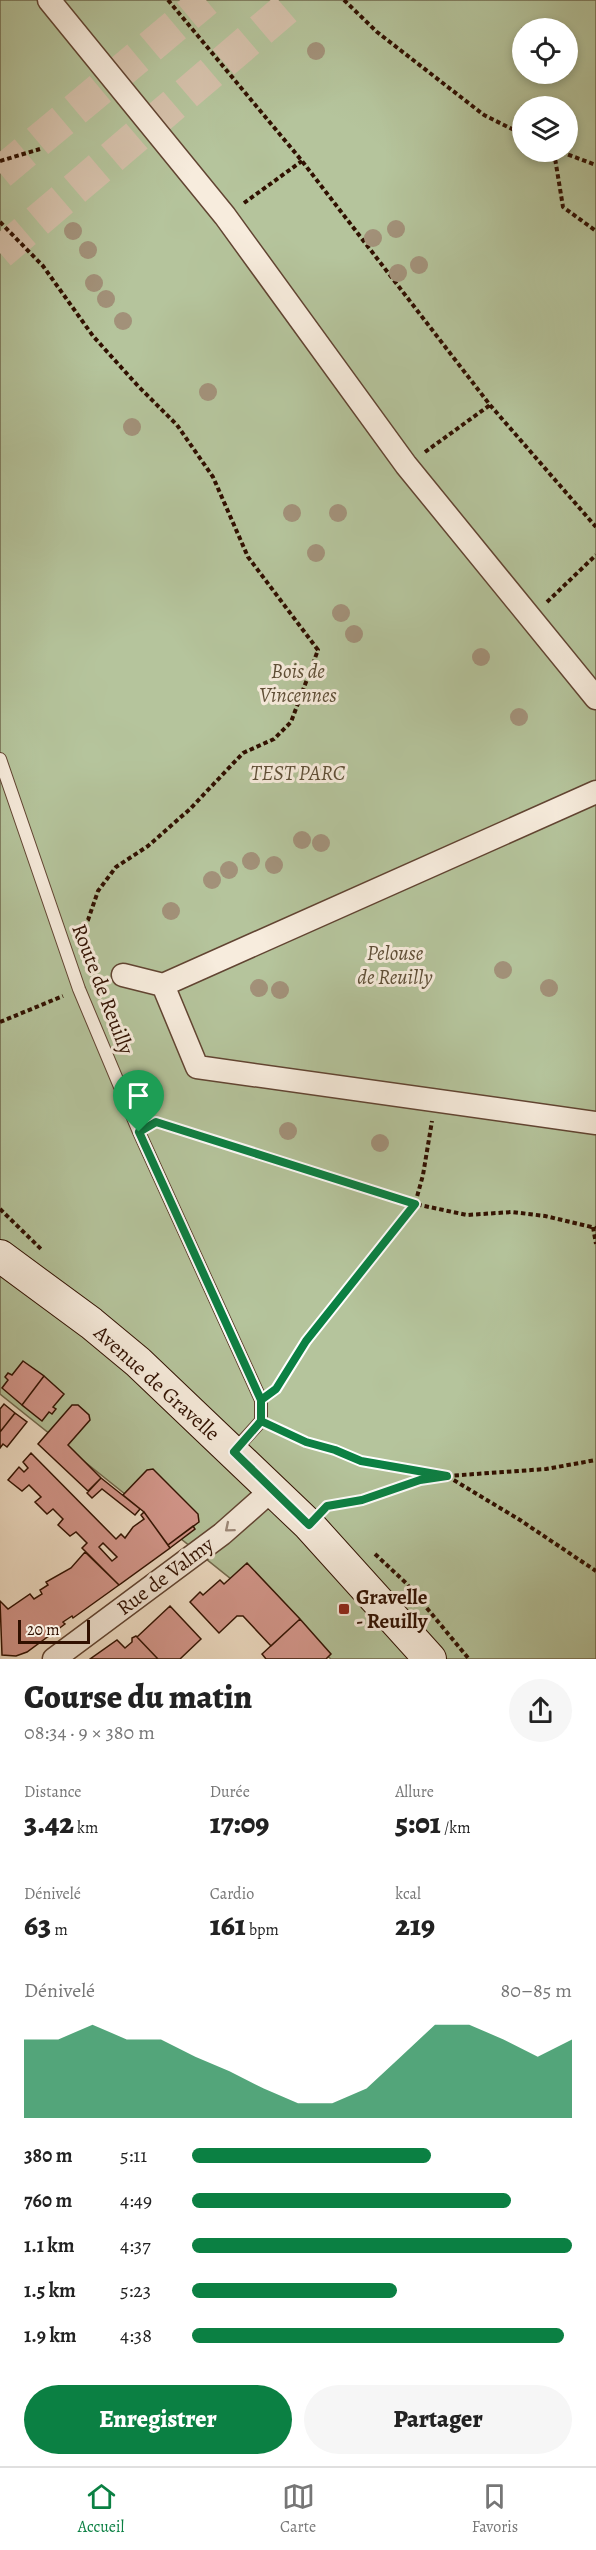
<!DOCTYPE html>
<html lang="fr">
<head>
<meta charset="utf-8">
<style>
	body { margin:0; font-family:Alegreya,serif; background:#f6f6f6; color:#222; height:100vh; display:flex; flex-direction:column; font-size:22px; white-space:nowrap }
	* { box-sizing:border-box; margin:0 }
	p { font-size:20px; color:#767676 }
	.icon { flex:none; width:33px; height:33px; fill:none; stroke:currentColor; stroke-width:2; stroke-linecap:round; stroke-linejoin:round }
	.map { position:relative; height:1659px; overflow:hidden }
	.side { display:flex; flex-direction:column; background:#fff; flex:1 }
	.side>* { flex:none }
	.fabs { position:absolute; left:512px; top:18px; display:grid; gap:12px }
	.fabs a { display:grid; place-items:center; width:66px; height:66px; border-radius:50%; background:#fff; box-shadow:0 3px 9px #0003; font-size:30px }
	.scale { position:absolute; left:18px; bottom:15px; width:72px; box-sizing:border-box; padding-left:6px; border:3px solid #301000; border-top:0; font-size:16px; line-height:21px; white-space:nowrap; color:#301000; -webkit-text-stroke:4px #f7ecdd; paint-order:stroke }
	.pin { position:absolute; display:grid; place-items:center; width:51px; height:51px; color:#fff; margin:-62px -26px; border-radius:50% 50% 50% 0; rotate:-45deg; box-shadow:0 0 6px #0007 }
	.pin .icon { rotate:45deg }
	.round { display:grid; place-items:center; flex:none; width:63px; height:63px; border-radius:32px; background:#f6f6f6 }
	.headline { display:flex; align-items:center; justify-content:space-between; height:102px; padding:0 24px }
	h1 { font-size:33px; font-weight:800; line-height:45px }
	.figures { display:grid; grid-template-columns:repeat(3,1fr); gap:9px; height:102px; padding:6px 24px }
	.figures div { display:grid; align-content:center }
	.figures b { font-size:30px; font-weight:800 }
	.figures small { font-size:16px; font-weight:400 }
	.figures p { font-size:16px }
	.chart { height:168px; padding:12px 24px }
	.chart p { display:flex; justify-content:space-between }
	.chart svg { width:100%; height:108px; margin-top:6px; fill:#0b8043; opacity:.7 }
	.primary-button { display:flex; gap:12px; margin-top:auto; padding:12px 24px }
	.primary-button a { flex:1; height:69px; border-radius:36px; background:#0b8043; color:#fff; font-size:24px; font-weight:800; line-height:69px; text-align:center }
	.primary-button a+a { background:#f6f6f6; color:#222 }
	ul { padding:0 24px; list-style:none; font-size:20px }
	li { display:grid; grid-template-columns:96px 72px 1fr; align-items:center; height:45px }
	li i { height:15px; border-radius:8px; background:#0b8043 }
	.dock { display:flex; justify-content:space-around; align-items:center; height:84px; border-top:2px solid #e0e0e0; background:#fff; font-size:16px; color:#767676 }
	.dock a { display:grid; justify-items:center; gap:3px }
	.dock .active { color:#0b8043 }
	.map>svg:first-child { display:block }
	.green { fill:#b5c49c; stroke:#726a4e; stroke-width:1.5; fill-rule:evenodd }
	.building { fill:#d7998f; stroke:#301000; stroke-width:1.5; fill-rule:evenodd }
	.lines { fill:none; stroke-linecap:round; stroke-linejoin:round }
	.highway-tunnel { stroke:#d6c2ac; stroke-width:33; stroke-dasharray:33 16; stroke-linecap:butt }
	.lane-casing { stroke:#614432; stroke-width:14 }
	.street-casing { stroke:#614432; stroke-width:25 }
	.secondary-casing { stroke:#301000; stroke-width:34 }
	.path { stroke:#301000; stroke-width:4; stroke-dasharray:4.5 3; stroke-linecap:butt }
	.lane { stroke:#f7ecdd; stroke-width:12 }
	.street { stroke:#f7ecdd; stroke-width:22 }
	.secondary { stroke:#f7ecdd; stroke-width:32 }
	.tree { fill:#a29179 }
	.oneway { stroke:#9d897a }
	.route-casing { stroke:#fff; stroke-width:12 }
	.route { stroke:#0b8043; stroke-width:8 }
	.poi-dot { fill:#8f2418; stroke:#f7ecdd; stroke-width:2 }
	.labels { text-anchor:middle; stroke-width:6; stroke-linejoin:round; paint-order:stroke }
	.park-label { font-size:21px; font-style:italic; fill:#5f4f37; stroke:#f7ecdd }
	.street-label { font-size:21px; fill:#301000; stroke:#f7ecdd }
	.poi-label { font-size:21px; font-weight:bold; fill:#301000; stroke:#f7ecdd; text-anchor:start }
</style>
</head>
<body>
<div class="map">
<svg width="596" height="1659" viewBox="0 0 596 1659">
	<rect width="100%" height="100%" fill="#f3e2ca"/>
	<filter id="stains"><feTurbulence type="fractalNoise" baseFrequency=".00333" numOctaves="4"/><feColorMatrix values="0 0 0 0 .2 0 0 0 0 .09 0 0 0 0 .02 0 0 0 .5 -.17"/></filter>
	<radialGradient id="worn" r=".72"><stop offset=".6" stop-color="#630" stop-opacity="0"/><stop offset="1" stop-color="#630" stop-opacity=".3"/></radialGradient>
	<path class="green" d="M0,0H596V1659H331L0,1394ZM522,28H567V74H522ZM522,106H567V152H522Z"/>
	<path class="building" d="M23,1361L44,1376L22,1405L2,1388L8,1380L5,1377L8,1373L12,1375Z
		M44,1376L64,1394L53,1407L56,1409L52,1414L49,1412L42,1421L22,1405Z
		M4,1404L15,1413L0,1432V1409Z
		M72,1405H78L89,1415L90,1420L68,1445L101,1478L88,1491L38,1444Z
		M15,1413L27,1422L7,1447L3,1444L0,1448V1432Z
		M31,1453L116,1539L121,1534L125,1538L133,1527L144,1519L141,1515L144,1512L170,1548L119,1585L82,1548L87,1543L76,1532L70,1536L58,1525L63,1519L53,1509L47,1514L35,1502L41,1497L29,1485L22,1491L8,1480L19,1467L24,1472L28,1468L23,1462ZM103,1543L117,1557L112,1561L99,1547Z
		M153,1469L198,1514L199,1522L168,1545L144,1512L123,1495L147,1470Z
		M101,1478L140,1509L135,1515L102,1489L92,1498L87,1493Z
		M193,1526L195,1529L170,1548L168,1545Z
		M85,1552L119,1585L73,1618L72,1616L63,1622L65,1624L27,1652L16,1656L2,1655L0,1601L8,1609L30,1594L34,1599L42,1594L40,1590L48,1585L46,1582L71,1568Z
		M247,1563L300,1619L271,1646L243,1616H237L219,1633L190,1602L200,1592L203,1595L220,1580L224,1584Z
		M170,1606L201,1639L180,1659H158L137,1637Z
		M300,1619L331,1654L326,1659H266L262,1654Z
		M136,1636L158,1659H90L117,1640L125,1648L132,1642V1638Z"/>
	<g class="lines">
		<path class="highway-tunnel" d="M0,173L206,0
			M0,253L296,0"/>
		<defs>
			<path id="lane" d="M0,759L79,989L139,1132L261,1400V1421L233,1452"/>
			<path id="street" d="M49,0L225,216L406,465L596,698
				M596,792L163,985L197,1067L596,1123
				M123,975L163,985
				M54,1659L222,1534L273,1489"/>
			<path id="secondary" d="M0,1256L91,1323L138,1362L309,1525L430,1659"/>
		</defs>
		<use href="#lane" class="lane-casing"/>
		<use href="#street" class="street-casing"/>
		<use href="#secondary" class="secondary-casing"/>
		<path class="path" d="M168,0L302,161L490,405L596,527
			M344,0L377,32L484,115L522,134
			M554,152L563,207L596,231
			M561,152L596,165
			M0,161L40,149
			M244,203L302,161
			M0,222L43,266L93,336L138,386L177,425L213,477L248,557L318,650L291,722L274,739L243,753L190,809L148,846L116,867L98,891L88,920L77,931
			M425,452L490,405
			M547,602L596,555
			M0,1022L63,996
			M153,1124L156,1122L415,1204L467,1215L512,1212L545,1216L596,1228
			M0,1209L42,1250
			M593,1227L596,1244
			M276,1389L306,1341L415,1204L423,1175L432,1121
			M275,1428L306,1442L335,1450L361,1461L447,1476L520,1520L596,1571
			M447,1476L546,1469L596,1460
			M329,1506L362,1500L420,1480L440,1477
			M375,1554L406,1583L469,1659"/>
		<use href="#lane" class="lane"/>
		<use href="#street" class="street"/>
		<use href="#secondary" class="secondary"/>
	</g>
	<g class="tree">
		<circle cx="316" cy="51" r="9"/>
		<circle cx="396" cy="229" r="9"/>
		<circle cx="73" cy="231" r="9"/>
		<circle cx="373" cy="238" r="9"/>
		<circle cx="88" cy="250" r="9"/>
		<circle cx="419" cy="265" r="9"/>
		<circle cx="398" cy="273" r="9"/>
		<circle cx="94" cy="283" r="9"/>
		<circle cx="106" cy="299" r="9"/>
		<circle cx="123" cy="321" r="9"/>
		<circle cx="208" cy="392" r="9"/>
		<circle cx="132" cy="427" r="9"/>
		<circle cx="292" cy="513" r="9"/>
		<circle cx="338" cy="513" r="9"/>
		<circle cx="316" cy="553" r="9"/>
		<circle cx="341" cy="613" r="9"/>
		<circle cx="354" cy="634" r="9"/>
		<circle cx="481" cy="657" r="9"/>
		<circle cx="519" cy="717" r="9"/>
		<circle cx="302" cy="840" r="9"/>
		<circle cx="321" cy="843" r="9"/>
		<circle cx="251" cy="861" r="9"/>
		<circle cx="274" cy="865" r="9"/>
		<circle cx="229" cy="870" r="9"/>
		<circle cx="212" cy="880" r="9"/>
		<circle cx="171" cy="911" r="9"/>
		<circle cx="503" cy="970" r="9"/>
		<circle cx="259" cy="988" r="9"/>
		<circle cx="549" cy="988" r="9"/>
		<circle cx="280" cy="990" r="9"/>
		<circle cx="288" cy="1131" r="9"/>
		<circle cx="380" cy="1143" r="9"/>
	</g>
	<defs><path id="oneway-chevron" d="M-2-3.5L2.5 0L-2 3.5" fill="none" stroke-width="1.6" stroke-linecap="round" stroke-linejoin="round" transform="scale(1.5)"/></defs>
	<use class="oneway" href="#oneway-chevron" transform="translate(229 1528) rotate(140)"/>
	<g class="lines">
		<defs>
			<path id="route" d="M139,1132L261,1400V1421L234,1452L309,1525L327,1506L362,1500L420,1480L447,1476L361,1461L335,1450L306,1442L261,1421V1400L276,1389L306,1341L415,1204L156,1122L139,1132"/>
		</defs>
		<use href="#route" class="route-casing"/>
		<use href="#route" class="route"/>
	</g>
	<rect class="poi-dot" x="338" y="1603" width="12" height="12" rx="3"/>
	<g class="labels">
		<g class="park-label">
			<text x="298" y="678">Bois de<tspan x="298" dy="24">Vincennes</tspan></text>
			<text x="298" y="780">TEST PARC</text>
			<text x="395" y="960">Pelouse<tspan x="395" dy="24">de Reuilly</tspan></text>
		</g>
		<g class="street-label">
			<text transform="translate(103 989) rotate(69)" y="7">Route de Reuilly</text>
			<text transform="translate(157 1383) rotate(42)" y="7">Avenue de Gravelle</text>
			<text transform="translate(165 1576) rotate(-37)" y="7">Rue de Valmy</text>
		</g>
		<g class="poi-label">
			<text x="356" y="1604">Gravelle<tspan x="356" dy="24">- Reuilly</tspan></text>
		</g>
	</g>
	<rect width="100%" height="100%" filter="url(#stains)"/>
	<rect width="100%" height="100%" fill="url(#worn)"/>
</svg>
<div class="fabs">
<a><svg class="icon" aria-label="locate" viewBox="0 0 24 24"><circle cx="12" cy="12" r="6"/><path d="M12 2v4M12 18v4M2 12h4M18 12h4"/></svg></a>
<a><svg class="icon" aria-label="layers" viewBox="0 0 24 24"><path d="M12 4l9 5-9 5-9-5zM3 14l9 5 9-5"/></svg></a>
</div>
<div class="scale">20 m</div>
<div class="pin" style="left:139px;top:1132px;background:#1e9e55"><svg class="icon" aria-label="arrive" viewBox="0 0 24 24"><path d="M6 21V4h12l-3 4 3 4H6"/></svg></div>
</div>
<section class="side">
<div class="headline"><div><h1>Course du matin</h1><p>08:34 · 9 × 380 m</p></div><a class="round"><svg class="icon" aria-label="share" viewBox="0 0 24 24"><path d="M12 15V3M7 8l5-5 5 5M5 13v7h14v-7"/></svg></a></div>
<div class="figures">
<div><p>Distance</p><b>3.42<small> km</small></b></div>
<div><p>Durée</p><b>17:09</b></div>
<div><p>Allure</p><b>5:01<small> /km</small></b></div>
</div>
<div class="figures">
<div><p>Dénivelé</p><b>63<small> m</small></b></div>
<div><p>Cardio</p><b>161<small> bpm</small></b></div>
<div><p>kcal</p><b>219</b></div>
</div>
<div class="chart"><p><span>Dénivelé</span>80–85 m</p>
<svg viewBox="0 0 160 44" preserveAspectRatio="none"><path d="M0 44V12L10 12L20 6L30 12L40 12L50 19L60 25L70 32L80 38L90 38L100 32L110 19L120 6L130 6L140 12L150 19L160 12V44z"/></svg>
</div>
<ul>
<li><b>380 m</b>5:11<i style="width:63%"></i></li>
<li><b>760 m</b>4:49<i style="width:84%"></i></li>
<li><b>1.1 km</b>4:37<i style="width:100%"></i></li>
<li><b>1.5 km</b>5:23<i style="width:54%"></i></li>
<li><b>1.9 km</b>4:38<i style="width:98%"></i></li>
</ul>
<div class="primary-button"><a>Enregistrer</a><a>Partager</a></div>
</section>
<nav class="dock">
<a class="active"><svg class="icon" aria-label="home" viewBox="0 0 24 24"><path d="M3 11l9-7 9 7M6 9v11h12V9"/></svg>Accueil</a>
<a><svg class="icon" aria-label="map" viewBox="0 0 24 24"><path d="M3 6l6-2 6 2 6-2v14l-6 2-6-2-6 2zM9 4v14M15 6v14"/></svg>Carte</a>
<a><svg class="icon" aria-label="saved" viewBox="0 0 24 24"><path d="M7 4h10v16l-5-4-5 4z"/></svg>Favoris</a>
</nav>
</body>
</html>
